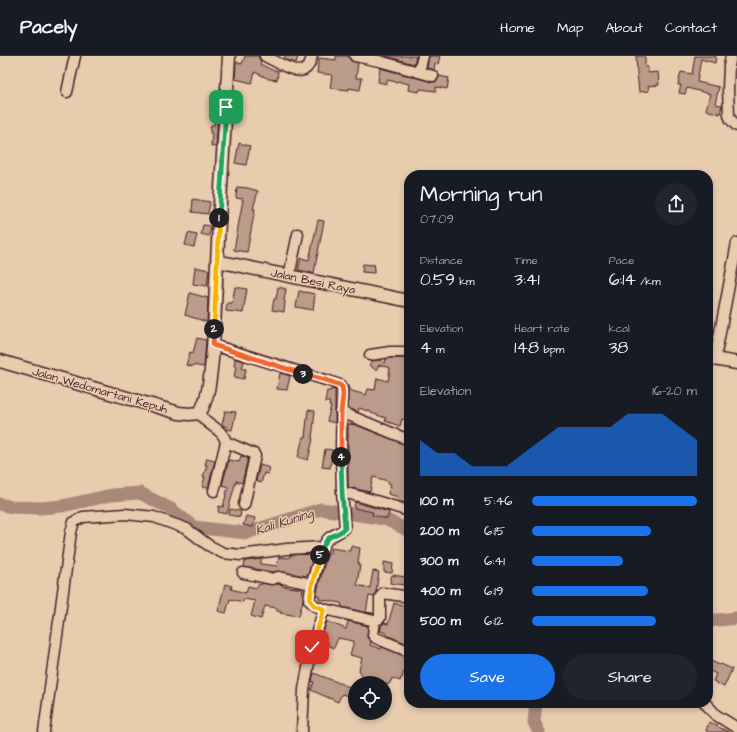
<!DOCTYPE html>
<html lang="en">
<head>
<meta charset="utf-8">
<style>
	body { margin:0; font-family:"Architects Daughter",sans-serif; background:#20242c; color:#f1f3f6; height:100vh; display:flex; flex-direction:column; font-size:15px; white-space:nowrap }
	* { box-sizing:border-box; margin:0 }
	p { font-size:13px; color:#9ea1a6 }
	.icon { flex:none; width:22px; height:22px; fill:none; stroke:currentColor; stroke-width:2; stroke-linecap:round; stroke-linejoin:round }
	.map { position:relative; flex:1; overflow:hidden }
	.panel { position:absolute; left:404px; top:114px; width:309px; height:538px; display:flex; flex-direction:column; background:#171b24; border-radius:16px; box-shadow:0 2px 6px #0003 }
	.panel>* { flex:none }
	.controls { position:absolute; left:348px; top:620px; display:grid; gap:8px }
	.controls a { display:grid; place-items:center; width:44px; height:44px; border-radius:50%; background:#171b24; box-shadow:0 2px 6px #0003; font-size:20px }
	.pin { position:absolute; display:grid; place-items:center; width:34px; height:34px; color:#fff; margin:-17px; border-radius:8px; box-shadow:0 2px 6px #0006 }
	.km { position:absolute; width:20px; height:20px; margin:-10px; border-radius:50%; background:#222; color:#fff; font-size:11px; line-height:20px; text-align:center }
	.round { display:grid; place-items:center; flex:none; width:42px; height:42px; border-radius:21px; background:#20242c }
	.head { display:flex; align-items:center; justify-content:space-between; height:68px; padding:0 16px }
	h1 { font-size:22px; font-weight:600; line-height:30px }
	.figures { display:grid; grid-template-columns:repeat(3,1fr); gap:6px; height:68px; padding:4px 16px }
	.figures div { display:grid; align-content:center }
	.figures b { font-size:17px; font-weight:600 }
	.figures small { font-size:11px; font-weight:400 }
	.figures p { font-size:11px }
	.chart { height:112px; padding:8px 16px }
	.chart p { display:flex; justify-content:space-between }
	.chart svg { width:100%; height:72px; margin-top:4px; fill:#1a73e8; opacity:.7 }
	.button { display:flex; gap:8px; margin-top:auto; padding:8px 16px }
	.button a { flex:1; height:46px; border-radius:24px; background:#1a73e8; color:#fff; font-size:16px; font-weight:600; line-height:46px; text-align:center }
	.button a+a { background:#20242c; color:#f1f3f6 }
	ul { padding:0 16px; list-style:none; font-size:13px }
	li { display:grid; grid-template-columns:64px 48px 1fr; align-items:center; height:30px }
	li i { height:10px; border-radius:5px; background:#1a73e8 }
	header { display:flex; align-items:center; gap:24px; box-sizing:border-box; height:56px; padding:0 20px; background:#171b24; border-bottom:1px solid #363941 }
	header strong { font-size:19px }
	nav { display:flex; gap:22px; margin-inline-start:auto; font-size:14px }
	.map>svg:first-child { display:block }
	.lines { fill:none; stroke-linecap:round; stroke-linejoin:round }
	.river { stroke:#a9887a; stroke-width:13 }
	.building { fill:#bb9b8a; stroke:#4a1f2b }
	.minor-casing { stroke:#4a1f2b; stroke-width:13 }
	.major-casing { stroke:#4a1f2b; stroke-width:15 }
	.minor { stroke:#e7ccae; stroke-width:10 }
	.major { stroke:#e7ccae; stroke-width:12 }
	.split-1-casing { stroke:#fff; stroke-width:8 }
	.split-2-casing { stroke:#fff; stroke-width:8 }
	.split-3-casing { stroke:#fff; stroke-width:8 }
	.split-4-casing { stroke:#fff; stroke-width:8 }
	.split-5-casing { stroke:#fff; stroke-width:8 }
	.split-6-casing { stroke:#fff; stroke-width:8 }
	.split-1 { stroke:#22a559; stroke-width:5 }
	.split-2 { stroke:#f5b400; stroke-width:5 }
	.split-3 { stroke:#f0652b; stroke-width:5 }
	.split-4 { stroke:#f0652b; stroke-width:5 }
	.split-5 { stroke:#22a559; stroke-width:5 }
	.split-6 { stroke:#f5b400; stroke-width:5 }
	.labels { text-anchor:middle; stroke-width:3; stroke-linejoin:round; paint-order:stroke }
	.street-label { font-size:12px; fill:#4a1f2b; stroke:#e7ccae }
	.water-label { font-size:13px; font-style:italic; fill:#5d343b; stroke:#e7ccae }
</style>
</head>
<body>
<header>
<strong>Pacely</strong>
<nav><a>Home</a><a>Map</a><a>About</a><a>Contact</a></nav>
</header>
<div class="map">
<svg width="737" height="676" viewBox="0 0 737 676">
	<rect width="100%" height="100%" fill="#e7ccae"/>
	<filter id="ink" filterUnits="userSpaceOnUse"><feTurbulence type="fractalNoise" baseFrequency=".025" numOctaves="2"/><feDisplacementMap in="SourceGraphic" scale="8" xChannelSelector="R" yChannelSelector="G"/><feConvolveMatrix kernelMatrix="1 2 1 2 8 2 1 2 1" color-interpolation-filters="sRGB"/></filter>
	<g filter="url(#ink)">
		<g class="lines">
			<path class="river" d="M0,448L11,451L41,452L62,450L112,439L140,437L171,453L194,471L246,477L321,453L385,463L409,475
				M708,565L737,562
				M536,647L534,666L539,676"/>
		</g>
		<path class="building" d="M245,0H259V3L261,5L260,8L272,14L278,15L277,24L269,23L255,16L252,27L235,23L236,6L242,8Z
			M285,0H298L296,7L284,3Z
			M336,0H346L349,1L351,5L358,7L356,22H362L360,34L349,32V34L330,32L332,19L317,17L319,2L336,4Z
			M385,0H416L414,8Z
			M429,0H440L438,8L435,7L434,14L427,12Z
			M636,0H645V11H648V17L658,16L659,29L648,30L649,35L639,36L637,17Z
			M695,0H716L715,7L701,3L697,26L719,31L715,48L722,49L720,58L706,54L710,38L687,32L685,38L679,37L681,29H678L681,16L692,18Z
			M380,12L432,26L437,25L439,20L449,22L447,33L436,31V35L420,33L419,36L408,34L409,28L397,25V26L387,24V28L378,26Z
			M214,47H219L218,57L212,56Z
			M216,58H218L216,91L211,90L212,77H210L211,69H214Z
			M239,87L250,90L246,109L235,107Z
			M237,131L248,132L258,135L253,153H255L247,196L234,194L243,143L236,142Z
			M193,143L210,146L208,158L192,156Z
			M318,164L324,165L314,217L298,214L301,202L309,204Z
			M203,169L211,170L209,180L201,178Z
			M188,177L197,179L194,191L185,189Z
			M363,208L375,209L374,210L375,211L374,217L362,216Z
			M195,211L209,214L207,230L193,228Z
			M235,231L247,233L243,257L226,255L227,247H232Z
			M278,231L286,233L284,245H285L284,256L272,254L274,243H276Z
			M299,235L315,238L313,254L296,251Z
			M190,237L208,242L207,266L185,259Z
			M197,282L206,284L204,311L192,309V311L186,309L190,296L193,297Z
			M390,302H409L408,311H409V322L406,334L409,335V365L402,363L400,370L385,365L386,362L371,357V356L359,352L358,356L348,352V329L352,335L366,339L368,333L375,334L377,322L388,325L390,312L379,309L376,314L369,309L372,305L380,304L385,307L386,303Z
			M235,303L244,305L242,313H246L244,323L234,321L236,310H234Z
			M280,317L290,320L287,334L277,333Z
			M331,333L335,334V367L327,365L331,350H329L330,346H325L327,335H331Z
			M308,354L315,355L312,383H313L308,404L298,401L303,381H305Z
			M225,355L236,356L232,374L226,373L227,371L222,369Z
			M348,368L356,369L409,390V400L407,406L409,407V448L397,445L398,441L388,438L391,428L388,427V425L373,421L370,436L348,431Z
			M325,393L333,394L330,412L322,411Z
			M241,400L248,402L242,427L236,425L227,458L218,456L219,450L223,451L228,431L222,429L229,404L239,406Z
			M207,402L215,404L208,432L202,431L205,421H203L207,409H205Z
			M260,409L270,412L268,418L264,417L261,427L256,425Z
			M355,446L389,456L387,463L372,459L373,456L354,452Z
			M230,453L241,455L240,461L229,459Z
			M246,460L255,462L253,471L243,469Z
			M351,490L360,492L358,507L360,508L357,529L370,532L373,515L379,516L376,535L374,541L369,540L366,556L373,557L372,558L342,551V549H341V547L319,543V540H316L323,513L328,497H330L331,492L350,495Z
			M306,498H314L308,519H306V520L279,515L272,516L244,511L245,505L260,503H261V508L277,510L279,501L289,502L290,499Z
			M384,506L393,508L392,517L384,516Z
			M392,519L406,521L404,529L390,527Z
			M262,527L271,529L278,528L283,529L282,530L303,533L302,538H303V544L299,560L280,557L281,556L277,555V552L265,550L261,563L251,560L255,545L244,543L243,546L230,543L226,557L218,555L225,528L232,530L231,533L246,537L248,530L257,532L258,528L261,529Z
			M394,547L409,551V579L406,587L386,579V577L380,575L382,569L384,567L388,568Z
			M327,565L346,573L348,565L368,570L367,581L371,586L370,589L381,593L382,591L406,601H409V618L404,616L402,622H401L400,625L392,622L390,627H389L388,629L385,628V627H367L359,614L362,602L350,599L354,585L338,582L334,592L327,589L328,586L321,583Z
			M708,604L720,609L721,608L732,613L724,631L713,625L716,618L708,614Z
			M314,617L352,632L348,640L342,638L338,646L311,634L314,626L312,625Z
			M709,666L717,669L716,670L729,676H710L706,675Z"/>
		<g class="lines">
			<defs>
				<path id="minor" d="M265,0C273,4 296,18 304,14C309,11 311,5 312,0
					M355,0L379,5L433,20
					M731,0L729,10L728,33L729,59L731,64L737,70
					M419,16L423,0
					M67,36L75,0
					M289,220L298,178
					M213,289L329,325L340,329L342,333L341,394L342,436L345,472C340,477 334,478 329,482C321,488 310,533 309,544L315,550L324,553L375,565
					M370,299L390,296H409
					M715,303L737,187
					M341,356L409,384
					M200,357C202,359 203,363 206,365C214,372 223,375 226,386L214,435
					M226,386L254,398L255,400L244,449
					M342,436L366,442L409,455
					M243,517L272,523L278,521L312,528
					M408,595L376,582L373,579L375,565L380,562V542L382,538L383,537L409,541
					M705,647L716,659L737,672
					M44,676L71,476L74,466L83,461L125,458L154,461L187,473L208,489L223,497L241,499L287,493L323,491
					M302,676L304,633L312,591L324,553"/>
				<path id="major" d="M217,205L409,245
					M708,302L737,307
					M0,305L179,357L189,358L200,357C209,340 210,322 212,304C215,271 215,239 217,206C220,138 225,69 229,0"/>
			</defs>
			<use href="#minor" class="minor-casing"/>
			<use href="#major" class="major-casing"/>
			<use href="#minor" class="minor"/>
			<use href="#major" class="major"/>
		</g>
	</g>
	<g class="lines" filter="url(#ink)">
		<defs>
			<path id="split-1" d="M219,162L226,51"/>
			<path id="split-2" d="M214,273L219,162"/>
			<path id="split-3" d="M214,273L213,289L303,318"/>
			<path id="split-4" d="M303,318L329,325L340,329L342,331L343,339L341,356V401"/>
			<path id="split-5" d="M320,499C322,493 324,485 330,481C335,478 341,477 345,472L342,436L341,401"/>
			<path id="split-6" d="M312,591L324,553L315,550L310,544L312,528L320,499"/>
		</defs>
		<use href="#split-1" class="split-1-casing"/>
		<use href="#split-2" class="split-2-casing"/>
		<use href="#split-3" class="split-3-casing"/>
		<use href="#split-4" class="split-4-casing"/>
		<use href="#split-5" class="split-5-casing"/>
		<use href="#split-6" class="split-6-casing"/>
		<use href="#split-1" class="split-1"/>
		<use href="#split-2" class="split-2"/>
		<use href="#split-3" class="split-3"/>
		<use href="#split-4" class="split-4"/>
		<use href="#split-5" class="split-5"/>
		<use href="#split-6" class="split-6"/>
	</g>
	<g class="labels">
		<g class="street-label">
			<text transform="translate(313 225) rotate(12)" y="4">Jalan Besi Raya</text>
			<text transform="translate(100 334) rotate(16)" y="4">Jalan Wedomartani Kepuh</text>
		</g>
		<g class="water-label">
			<text transform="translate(284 465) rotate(-18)" y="5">Kali Kuning</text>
		</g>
	</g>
</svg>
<div class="controls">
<a><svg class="icon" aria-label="locate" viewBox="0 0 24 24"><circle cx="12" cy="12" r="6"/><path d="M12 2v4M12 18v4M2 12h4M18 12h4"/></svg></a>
</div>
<div class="pin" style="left:226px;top:51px;background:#1e9e55"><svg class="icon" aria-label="arrive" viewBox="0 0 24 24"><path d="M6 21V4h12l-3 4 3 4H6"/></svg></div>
<div class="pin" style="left:312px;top:591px;background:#d93025"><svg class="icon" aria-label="check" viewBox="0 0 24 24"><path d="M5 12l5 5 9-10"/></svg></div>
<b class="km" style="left:219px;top:162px">1</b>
<b class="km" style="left:214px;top:273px">2</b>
<b class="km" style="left:303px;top:318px">3</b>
<b class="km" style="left:341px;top:401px">4</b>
<b class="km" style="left:320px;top:499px">5</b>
<section class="panel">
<div class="head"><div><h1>Morning run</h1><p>07:09</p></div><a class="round"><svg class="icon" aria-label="share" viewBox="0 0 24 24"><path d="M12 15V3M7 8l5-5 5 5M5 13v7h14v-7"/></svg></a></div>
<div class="figures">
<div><p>Distance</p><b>0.59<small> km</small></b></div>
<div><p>Time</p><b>3:41</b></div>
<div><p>Pace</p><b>6:14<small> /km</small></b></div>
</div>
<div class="figures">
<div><p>Elevation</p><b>4<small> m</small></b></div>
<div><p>Heart rate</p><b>148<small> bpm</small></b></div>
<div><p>kcal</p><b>38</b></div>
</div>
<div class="chart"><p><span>Elevation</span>16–20 m</p>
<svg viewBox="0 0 160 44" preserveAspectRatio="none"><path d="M0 44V22L10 30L20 30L30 38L40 38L50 38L60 30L70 22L80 14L90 14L100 14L110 14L120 6L130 6L140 6L150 14L160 22V44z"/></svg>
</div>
<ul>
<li><b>100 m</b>5:46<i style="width:100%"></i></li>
<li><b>200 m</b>6:15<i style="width:72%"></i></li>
<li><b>300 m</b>6:41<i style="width:55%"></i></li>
<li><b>400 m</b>6:19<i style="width:70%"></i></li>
<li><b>500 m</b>6:12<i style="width:75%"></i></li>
</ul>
<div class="button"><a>Save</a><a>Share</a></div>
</section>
</div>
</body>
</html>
